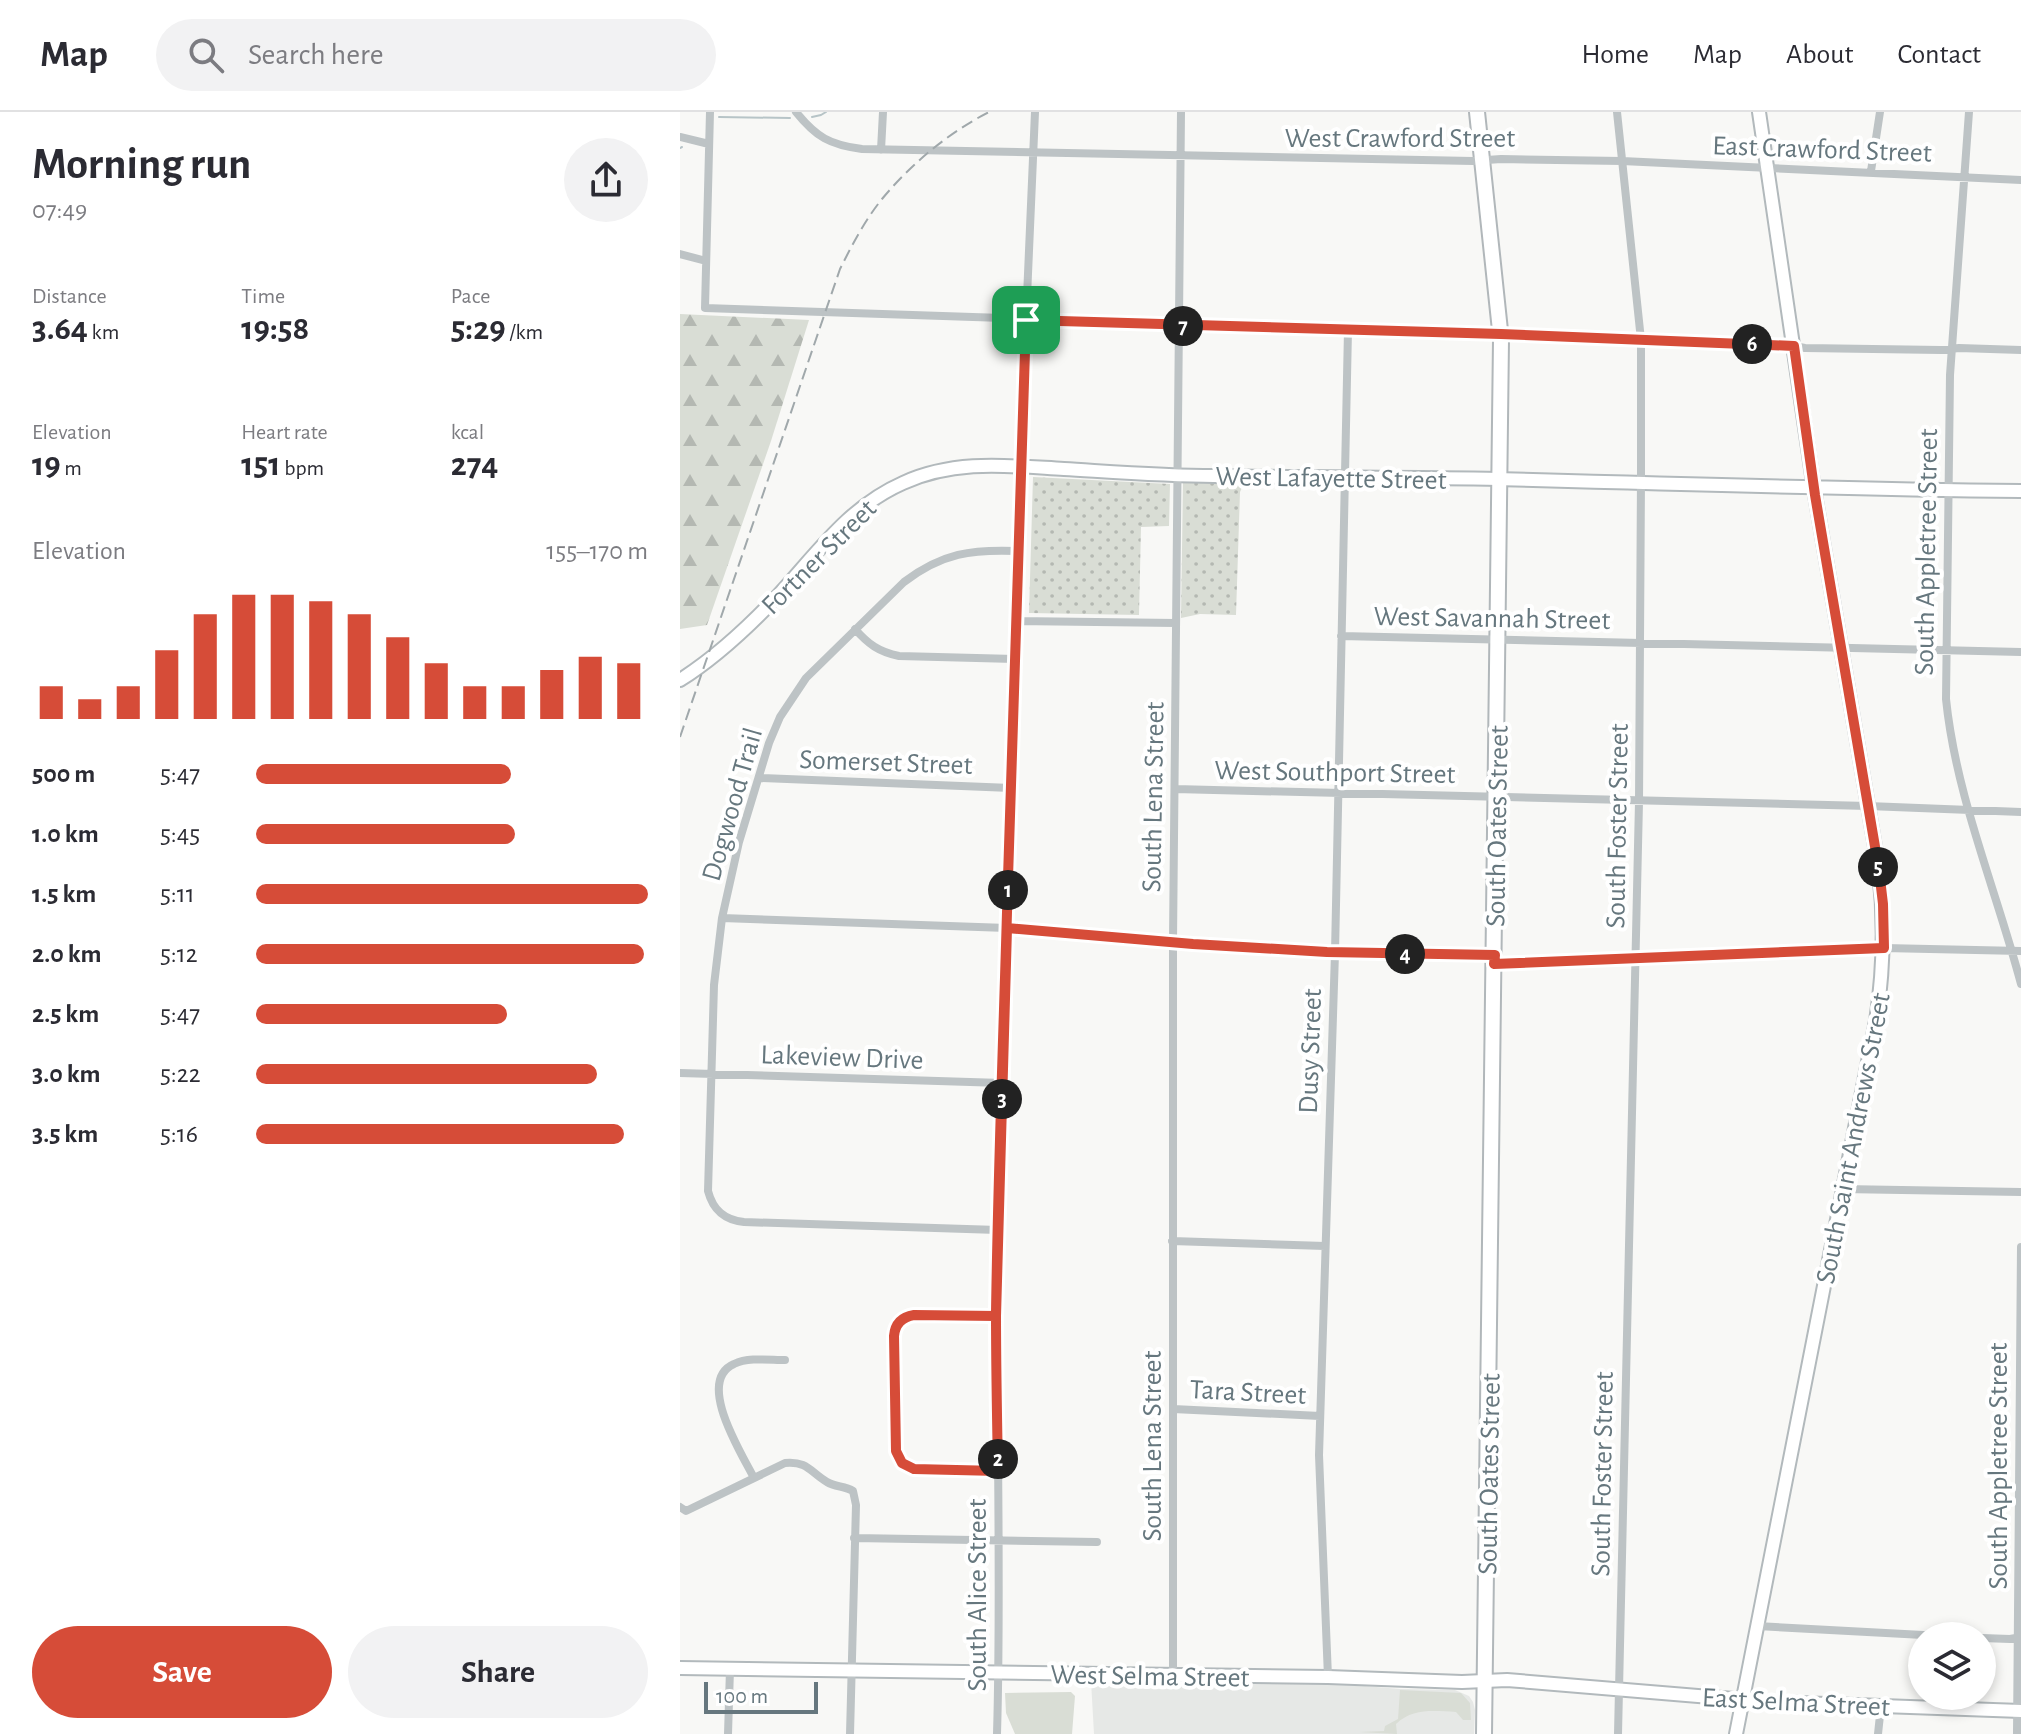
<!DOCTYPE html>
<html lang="en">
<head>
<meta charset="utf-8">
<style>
	body { margin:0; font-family:"Alegreya Sans",sans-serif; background:#f2f2f3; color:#2b2b33; height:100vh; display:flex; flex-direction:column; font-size:30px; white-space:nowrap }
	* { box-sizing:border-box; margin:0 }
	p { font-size:26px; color:#7c7c81 }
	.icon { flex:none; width:44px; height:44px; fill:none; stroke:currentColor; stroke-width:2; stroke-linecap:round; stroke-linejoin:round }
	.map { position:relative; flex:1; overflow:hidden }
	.side { display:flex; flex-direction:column; background:#fff; width:680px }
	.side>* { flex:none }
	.buttons { position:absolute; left:1228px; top:1510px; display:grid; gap:16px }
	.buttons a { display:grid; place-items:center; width:88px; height:88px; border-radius:50%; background:#fff; box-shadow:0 4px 12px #0003; font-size:40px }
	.scale { position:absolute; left:24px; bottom:20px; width:114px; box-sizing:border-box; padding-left:8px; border:4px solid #66777e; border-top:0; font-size:22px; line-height:28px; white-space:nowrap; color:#66777e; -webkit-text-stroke:6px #fff; paint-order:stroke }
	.pin { position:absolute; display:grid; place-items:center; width:68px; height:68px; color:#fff; margin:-34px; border-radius:16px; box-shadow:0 4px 12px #0006 }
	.km { position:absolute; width:40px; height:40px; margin:-20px; border-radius:50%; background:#222; color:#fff; font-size:22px; line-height:40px; text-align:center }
	.round { display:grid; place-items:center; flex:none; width:84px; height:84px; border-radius:42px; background:#f2f2f3 }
	.summary { display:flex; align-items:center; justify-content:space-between; height:136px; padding:0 32px }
	h1 { font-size:44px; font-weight:700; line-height:60px }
	.metrics { display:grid; grid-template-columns:repeat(3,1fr); gap:12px; height:136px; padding:8px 32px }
	.metrics div { display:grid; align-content:center }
	.metrics b { font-size:34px; font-weight:700 }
	.metrics small { font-size:22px; font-weight:400 }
	.metrics p { font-size:22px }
	.chart { height:224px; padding:16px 32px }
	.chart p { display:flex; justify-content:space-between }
	.chart svg { width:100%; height:144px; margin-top:8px; stroke:#d64c38; stroke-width:6 }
	.primary-button { display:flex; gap:16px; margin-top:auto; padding:16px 32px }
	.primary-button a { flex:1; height:92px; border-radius:48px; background:#d64c38; color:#fff; font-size:32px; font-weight:700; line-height:92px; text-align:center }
	.primary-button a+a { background:#f2f2f3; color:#2b2b33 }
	ul { padding:0 32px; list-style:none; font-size:26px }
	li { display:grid; grid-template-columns:128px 96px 1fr; align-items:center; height:60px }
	li i { height:20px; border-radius:10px; background:#d64c38 }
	header { display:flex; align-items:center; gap:48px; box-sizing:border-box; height:112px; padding:0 40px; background:#fff; border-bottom:2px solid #e1e1e2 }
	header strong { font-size:38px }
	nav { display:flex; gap:44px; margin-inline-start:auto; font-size:28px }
	.search { width:560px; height:72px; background:#f2f2f3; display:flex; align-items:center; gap:20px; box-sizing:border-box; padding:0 28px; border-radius:44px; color:#7c7c81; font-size:30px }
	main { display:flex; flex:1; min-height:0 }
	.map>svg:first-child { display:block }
	.built { fill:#e6e8e6 }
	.green { fill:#d9ddd5 }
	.forest { fill:url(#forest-firs) }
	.park { fill:url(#park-dots) }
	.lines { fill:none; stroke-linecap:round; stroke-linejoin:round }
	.stream { stroke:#b7c4c7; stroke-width:2 }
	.secondary-casing { stroke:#b2b9bc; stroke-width:16 }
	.primary-casing { stroke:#b1b7ba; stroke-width:18 }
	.street { stroke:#bdc3c5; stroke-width:8 }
	.secondary { stroke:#fff; stroke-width:12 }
	.primary { stroke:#fff; stroke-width:14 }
	.rail { stroke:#a0a8ab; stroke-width:2; stroke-dasharray:12 6; stroke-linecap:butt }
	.route-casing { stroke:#fff; stroke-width:16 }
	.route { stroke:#d64c38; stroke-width:10 }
	.labels { text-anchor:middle; stroke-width:8; stroke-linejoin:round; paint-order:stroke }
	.street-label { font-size:28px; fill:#66777e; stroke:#fff }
</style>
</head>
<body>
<header>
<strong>Map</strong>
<div class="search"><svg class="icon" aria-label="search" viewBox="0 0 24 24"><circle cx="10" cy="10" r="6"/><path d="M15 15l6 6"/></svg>Search here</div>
<nav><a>Home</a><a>Map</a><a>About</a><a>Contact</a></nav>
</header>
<main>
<section class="side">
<div class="summary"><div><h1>Morning run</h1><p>07:49</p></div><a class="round"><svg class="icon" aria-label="share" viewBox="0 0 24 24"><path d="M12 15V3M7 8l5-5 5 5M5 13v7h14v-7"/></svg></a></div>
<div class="metrics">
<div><p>Distance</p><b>3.64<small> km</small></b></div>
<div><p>Time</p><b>19:58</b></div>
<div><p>Pace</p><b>5:29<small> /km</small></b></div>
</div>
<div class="metrics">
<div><p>Elevation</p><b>19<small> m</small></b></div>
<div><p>Heart rate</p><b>151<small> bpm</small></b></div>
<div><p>kcal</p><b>274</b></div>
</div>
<div class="chart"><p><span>Elevation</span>155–170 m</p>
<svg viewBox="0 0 160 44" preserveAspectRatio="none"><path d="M5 44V34M15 44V38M25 44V34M35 44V23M45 44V12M55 44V6M65 44V6M75 44V8M85 44V12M95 44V19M105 44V27M115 44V34M125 44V34M135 44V29M145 44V25M155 44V27"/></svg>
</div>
<ul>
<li><b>500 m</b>5:47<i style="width:65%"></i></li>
<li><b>1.0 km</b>5:45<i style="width:66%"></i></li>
<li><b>1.5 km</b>5:11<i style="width:100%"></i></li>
<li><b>2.0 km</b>5:12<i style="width:99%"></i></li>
<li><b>2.5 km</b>5:47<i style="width:64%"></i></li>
<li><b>3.0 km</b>5:22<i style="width:87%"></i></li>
<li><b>3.5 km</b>5:16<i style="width:94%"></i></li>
</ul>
<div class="primary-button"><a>Save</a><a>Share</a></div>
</section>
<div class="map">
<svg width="1341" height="1622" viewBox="0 0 1341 1622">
	<defs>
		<pattern id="forest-firs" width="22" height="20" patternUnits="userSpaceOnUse" patternTransform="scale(2)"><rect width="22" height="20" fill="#d9ddd5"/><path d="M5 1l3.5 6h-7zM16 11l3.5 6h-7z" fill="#b4b8b2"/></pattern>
		<pattern id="park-dots" width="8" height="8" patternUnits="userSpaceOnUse" patternTransform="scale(2)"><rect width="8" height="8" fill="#d9ddd5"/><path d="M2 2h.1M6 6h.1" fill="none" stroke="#b4b8b2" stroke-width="1.8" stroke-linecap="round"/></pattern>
	</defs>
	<rect width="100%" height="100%" fill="#f8f8f6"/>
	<path class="built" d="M411,1569L566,1572H661L720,1577L775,1578L789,1584L793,1590L795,1598L794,1622H414Z"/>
	<path class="green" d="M720,1578L781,1581L790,1591L791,1608H783L776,1600C753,1599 733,1596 716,1612L717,1622L679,1620L704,1619L705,1614L718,1607Z
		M391,1580L395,1584L392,1622H335L326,1601L325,1581Z"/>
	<path class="forest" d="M0,202L129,208L91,329L27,513L0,517Z"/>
	<path class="park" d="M353,365L490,372L489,414L461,415L459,503L349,501Z
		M503,369H565L560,380L556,503L520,502L501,506Z"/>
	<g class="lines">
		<path class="stream" d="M39,5L110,6
			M132,5L141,3L146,0
			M0,36L2,35"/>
		<defs>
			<path id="secondary" d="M0,568C35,546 64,519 92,490C134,446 166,396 223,371C275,347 329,354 384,357C434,360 484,364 534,364C629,366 725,365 820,367C994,372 1167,377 1341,379
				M0,1556L648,1565L782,1570L827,1568L1090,1590L1341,1599
				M1056,1622L1196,909C1204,857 1205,810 1199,758L1134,377L1079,0"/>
			<path id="primary" d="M797,0L821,228L804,1622"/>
		</defs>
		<use href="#secondary" class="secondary-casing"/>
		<use href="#primary" class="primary-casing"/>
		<path class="street" d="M30,0L25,196C388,209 751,219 1114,234L1125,236L1261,238L1279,236L1341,238
			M116,0C136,25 150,33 182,37L793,49L821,47L942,49L1341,68
			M937,0L961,228V365L959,690L938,1622
			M1289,0L1270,263L1266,587C1276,685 1316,777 1341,872
			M0,25L29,32
			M201,38L203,0
			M1191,59L1200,0
			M0,142L26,149
			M336,509L496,511
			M175,517C188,532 199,540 219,544L335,547
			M661,524L1341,540
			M79,666L331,676
			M495,677L1188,694L1341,700
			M42,806L327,816L513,832L655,841L814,843
			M814,852L1204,836L1341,839
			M0,961L322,971
			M1162,1077L1341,1080
			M318,1118L64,1110C44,1108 33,1098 28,1079L34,873L42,806L59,730L89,631L100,605L126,566L224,470C262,441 292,437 338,439
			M492,1129L645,1134
			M316,1204H230C220,1207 215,1213 214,1224L216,1339C219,1348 224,1354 234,1357L318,1359
			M493,1297L640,1304
			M74,1366C62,1342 15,1269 54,1252C69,1245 89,1248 105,1248
			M0,1395L6,1399L105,1351C128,1349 130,1360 147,1370C155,1375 165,1374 173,1379L176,1393L170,1622
			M174,1426L417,1430
			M1077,1514L1262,1524
			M1302,1526L1330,1527L1341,1525
			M493,1563V829L501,0
			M648,1565L639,1343L655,841L668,218
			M48,1622L50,1557
			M317,1622C322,1454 315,1286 318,1118L346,208L355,0
			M1198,1622L1201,1594
			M1337,1622L1341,1135"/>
		<use href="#secondary" class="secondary"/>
		<use href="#primary" class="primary"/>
		<path class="rail" d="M0,625L160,157C172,133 185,108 202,87C231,52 268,21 309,0"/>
	</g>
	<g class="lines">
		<defs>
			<path id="route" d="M346,208C340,394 334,580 328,766C324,911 318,1056 316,1202C316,1254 317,1307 318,1359L234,1357L222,1351L216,1339L214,1224C215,1212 222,1205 234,1203L316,1204L327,816L513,832L647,840L815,843L814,852L1204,836L1203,792L1199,758L1135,383L1114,234L821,222L346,208"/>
		</defs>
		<use href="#route" class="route-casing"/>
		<use href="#route" class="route"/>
	</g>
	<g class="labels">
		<g class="street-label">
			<text x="720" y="35">West Crawford Street</text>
			<text transform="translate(1142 36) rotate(2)" y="10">East Crawford Street</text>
			<text transform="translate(651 365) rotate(1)" y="10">West Lafayette Street</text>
			<text transform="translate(1245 440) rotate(-89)" y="10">South Appletree Street</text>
			<text transform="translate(138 444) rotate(-45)" y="10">Fortner Street</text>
			<text transform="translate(812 505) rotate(1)" y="10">West Savannah Street</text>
			<text transform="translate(206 649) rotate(2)" y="10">Somerset Street</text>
			<text transform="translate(655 659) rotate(1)" y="10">West Southport Street</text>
			<text transform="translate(472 685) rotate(-89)" y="10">South Lena Street</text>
			<text transform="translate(51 692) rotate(-74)" y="10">Dogwood Trail</text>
			<text transform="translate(816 714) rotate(-89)" y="10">South Oates Street</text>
			<text transform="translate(936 714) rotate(-89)" y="10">South Foster Street</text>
			<text transform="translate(629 939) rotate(-88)" y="10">Dusy Street</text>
			<text transform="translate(162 944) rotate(2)" y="10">Lakeview Drive</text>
			<text transform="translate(1172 1026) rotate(-79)" y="10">South Saint Andrews Street</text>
			<text transform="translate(568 1279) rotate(3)" y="10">Tara Street</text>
			<text transform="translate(471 1334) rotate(-90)" y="10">South Lena Street</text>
			<text transform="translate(1317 1354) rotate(-90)" y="10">South Appletree Street</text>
			<text transform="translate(808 1362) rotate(-89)" y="10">South Oates Street</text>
			<text transform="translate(921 1362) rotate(-89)" y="10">South Foster Street</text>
			<text transform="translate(296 1483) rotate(-90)" y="10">South Alice Street</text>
			<text transform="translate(470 1563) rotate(1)" y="10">West Selma Street</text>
			<text transform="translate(1116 1589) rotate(3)" y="10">East Selma Street</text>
		</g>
	</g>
</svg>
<div class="buttons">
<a><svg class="icon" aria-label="layers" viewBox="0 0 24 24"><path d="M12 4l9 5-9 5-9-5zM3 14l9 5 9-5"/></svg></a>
</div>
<div class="scale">100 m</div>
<div class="pin" style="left:346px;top:208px;background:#1e9e55"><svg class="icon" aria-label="arrive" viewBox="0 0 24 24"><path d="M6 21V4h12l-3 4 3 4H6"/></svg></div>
<b class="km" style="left:328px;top:778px">1</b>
<b class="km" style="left:318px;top:1347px">2</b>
<b class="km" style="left:322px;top:987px">3</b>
<b class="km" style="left:725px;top:842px">4</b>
<b class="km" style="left:1198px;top:755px">5</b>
<b class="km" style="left:1072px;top:232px">6</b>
<b class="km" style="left:503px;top:214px">7</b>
</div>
</main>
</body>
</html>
